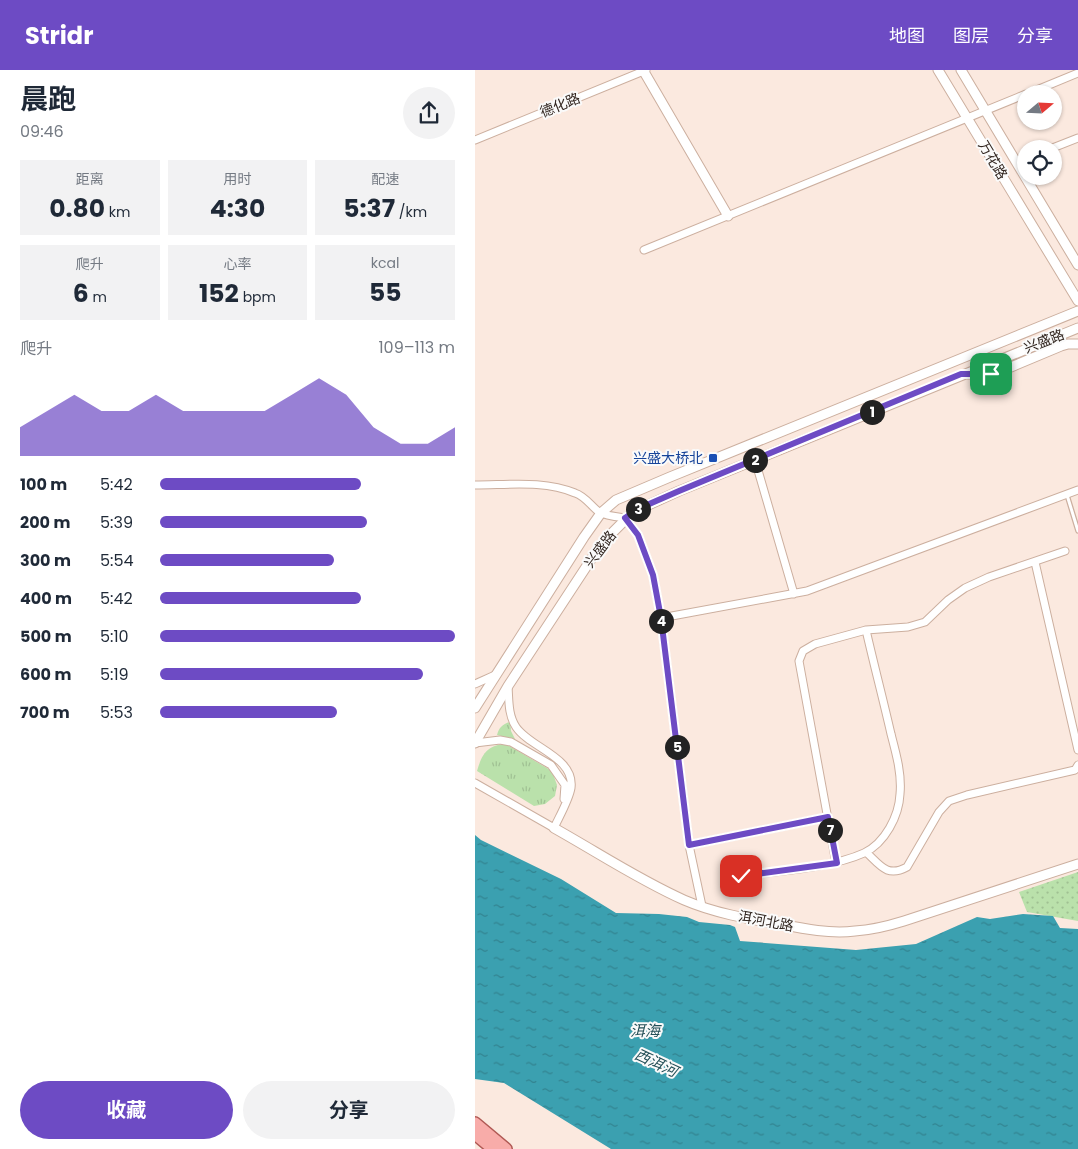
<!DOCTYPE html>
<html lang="zh">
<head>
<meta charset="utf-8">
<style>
	body { margin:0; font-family:Poppins,"Noto Sans SC",sans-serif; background:#f2f2f3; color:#1f2937; height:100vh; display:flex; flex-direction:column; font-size:19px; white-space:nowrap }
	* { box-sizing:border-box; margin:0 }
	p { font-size:16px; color:#747a83 }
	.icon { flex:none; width:28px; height:28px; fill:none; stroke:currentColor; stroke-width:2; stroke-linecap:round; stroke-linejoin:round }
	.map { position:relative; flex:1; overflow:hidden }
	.details { display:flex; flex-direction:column; background:#fff; width:475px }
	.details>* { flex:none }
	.needle { width:32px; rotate:71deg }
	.controls { position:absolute; left:542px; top:15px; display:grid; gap:10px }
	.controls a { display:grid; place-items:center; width:45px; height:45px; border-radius:50%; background:#fff; box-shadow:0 1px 4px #0004; font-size:25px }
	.pin { position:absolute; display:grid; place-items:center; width:42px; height:42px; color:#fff; margin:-21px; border-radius:10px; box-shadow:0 2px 8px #0006 }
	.km { position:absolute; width:25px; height:25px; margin:-12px; border-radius:50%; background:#222; color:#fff; font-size:14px; line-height:25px; text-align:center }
	.round { display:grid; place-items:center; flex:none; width:52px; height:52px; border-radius:26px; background:#f2f2f3 }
	.headline { display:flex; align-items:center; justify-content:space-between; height:85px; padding:0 20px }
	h1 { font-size:28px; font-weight:700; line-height:38px }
	.metrics { display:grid; grid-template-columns:repeat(3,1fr); gap:8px; height:85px; padding:5px 20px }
	.metrics div { display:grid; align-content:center; border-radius:0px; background:#f2f2f3; text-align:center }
	.metrics b { font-size:25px; font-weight:700 }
	.metrics small { font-size:14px; font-weight:400 }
	.metrics p { font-size:14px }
	.chart { height:140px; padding:10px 20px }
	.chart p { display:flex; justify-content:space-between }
	.chart svg { width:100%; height:90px; margin-top:5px; fill:#6d4bc4; opacity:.7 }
	.action { display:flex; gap:10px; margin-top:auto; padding:10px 20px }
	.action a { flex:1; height:58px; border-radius:30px; background:#6d4bc4; color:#fff; font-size:20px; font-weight:700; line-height:58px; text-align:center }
	.action a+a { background:#f2f2f3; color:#1f2937 }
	ul { padding:0 20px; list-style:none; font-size:16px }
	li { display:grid; grid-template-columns:80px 60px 1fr; align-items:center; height:38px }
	li i { height:12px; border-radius:6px; background:#6d4bc4 }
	header { display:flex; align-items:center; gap:30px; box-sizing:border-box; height:70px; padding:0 25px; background:#6d4bc4; color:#fff }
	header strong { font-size:24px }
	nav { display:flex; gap:28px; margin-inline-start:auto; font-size:18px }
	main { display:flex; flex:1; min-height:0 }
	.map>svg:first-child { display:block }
	.grass { fill:url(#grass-tufts) }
	.park { fill:url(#park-dots) }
	.water { fill:url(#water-ripples) }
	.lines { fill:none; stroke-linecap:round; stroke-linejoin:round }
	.service-casing { stroke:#ccaf9f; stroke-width:5.5 }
	.minor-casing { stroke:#ccaf9f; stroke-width:9 }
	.tertiary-casing { stroke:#ccaf9f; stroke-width:11 }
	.primary-casing { stroke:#b05954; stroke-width:14 }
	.service { stroke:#fff; stroke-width:3 }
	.minor { stroke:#fff; stroke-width:7 }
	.tertiary { stroke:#fff; stroke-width:9 }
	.primary { stroke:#f8aca9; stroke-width:11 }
	.route-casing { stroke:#fff; stroke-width:10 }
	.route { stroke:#6d4bc4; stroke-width:6 }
	.transit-dot { fill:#1a4fb4; stroke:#fafafa; stroke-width:2 }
	.labels { text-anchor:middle; stroke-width:4; stroke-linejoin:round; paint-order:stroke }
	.street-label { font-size:14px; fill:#322620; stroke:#fafafa }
	.transit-label { font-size:14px; fill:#164399; stroke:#fafafa; text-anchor:end }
	.water-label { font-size:15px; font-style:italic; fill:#244f57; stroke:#fafafa }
</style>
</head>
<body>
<header>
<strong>Stridr</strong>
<nav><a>地图</a><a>图层</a><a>分享</a></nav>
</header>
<main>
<section class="details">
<div class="headline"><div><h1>晨跑</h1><p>09:46</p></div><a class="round"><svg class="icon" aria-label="share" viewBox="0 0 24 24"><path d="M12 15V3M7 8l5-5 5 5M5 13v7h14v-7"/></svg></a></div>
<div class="metrics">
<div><p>距离</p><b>0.80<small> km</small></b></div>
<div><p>用时</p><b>4:30</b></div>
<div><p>配速</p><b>5:37<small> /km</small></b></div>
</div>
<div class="metrics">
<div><p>爬升</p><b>6<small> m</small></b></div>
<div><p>心率</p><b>152<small> bpm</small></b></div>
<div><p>kcal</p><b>55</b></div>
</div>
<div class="chart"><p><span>爬升</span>109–113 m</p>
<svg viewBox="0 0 160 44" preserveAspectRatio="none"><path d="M0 44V30L10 22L20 14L30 22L40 22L50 14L60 22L70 22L80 22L90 22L100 14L110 6L120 14L130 30L140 38L150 38L160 30V44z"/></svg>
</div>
<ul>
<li><b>100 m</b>5:42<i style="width:68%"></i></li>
<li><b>200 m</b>5:39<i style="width:70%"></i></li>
<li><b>300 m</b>5:54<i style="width:59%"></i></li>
<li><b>400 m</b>5:42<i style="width:68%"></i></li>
<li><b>500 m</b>5:10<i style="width:100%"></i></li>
<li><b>600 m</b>5:19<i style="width:89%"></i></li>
<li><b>700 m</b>5:53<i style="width:60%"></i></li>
</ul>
<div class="action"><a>收藏</a><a>分享</a></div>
</section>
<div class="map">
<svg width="603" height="1079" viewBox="0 0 603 1079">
	<defs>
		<pattern id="grass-tufts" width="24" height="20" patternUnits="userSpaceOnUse" patternTransform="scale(1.25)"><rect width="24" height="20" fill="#bae1ab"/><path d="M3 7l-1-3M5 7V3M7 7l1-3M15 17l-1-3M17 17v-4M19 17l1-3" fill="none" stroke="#a0c193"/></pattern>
		<pattern id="park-dots" width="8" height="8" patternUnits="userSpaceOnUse" patternTransform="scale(1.25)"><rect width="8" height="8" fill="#bae1ab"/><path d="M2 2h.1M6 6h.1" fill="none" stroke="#a0c193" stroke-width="1.8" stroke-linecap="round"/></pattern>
		<pattern id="water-ripples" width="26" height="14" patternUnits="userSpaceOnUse" patternTransform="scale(1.25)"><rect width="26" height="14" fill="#3ba0b0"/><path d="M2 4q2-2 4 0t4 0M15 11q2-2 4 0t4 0" fill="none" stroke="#32828f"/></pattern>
	</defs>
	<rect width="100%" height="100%" fill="#fbe9df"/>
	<path class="grass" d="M35,652L36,661L40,669L22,665C24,658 27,654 35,652Z
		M31,674L77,701L82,715L80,726L70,734L59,736L2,701C7,684 12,675 31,674Z"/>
	<path class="park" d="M603,802V851L552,842L544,822Z"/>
	<path class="water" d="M0,765L6,770L86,809L141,843L184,844L212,847L224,852L255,855L260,857L265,871L381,880L441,874L502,847L515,849L548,844L578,846L585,858L603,859V1079H136L29,1013L0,1009Z"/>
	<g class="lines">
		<defs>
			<path id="service" d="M592,425L603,461"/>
			<path id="minor" d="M552,24L603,3
				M0,70L171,0
				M575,79L603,68
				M542,92L551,88
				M169,180L551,24
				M280,390L319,524
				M0,415C33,415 69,410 100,423C110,426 116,436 124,442C131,446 143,447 151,448L163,465L178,505L186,548L214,775L227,836
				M560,492L603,680
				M186,548L332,521L603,420
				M0,614L20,605
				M0,673L25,670L36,672L76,695L90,715L89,729
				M0,713L79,758C84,747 94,730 96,718C100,687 55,678 41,657C33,645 34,630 33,616
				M214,775L353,747
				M391,782C405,795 412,808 432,797L464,742L474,731L492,725L600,700L603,695
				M361,793L324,591L328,581L340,574L391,560L433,557L450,552L473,530L490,518L514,507L590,481
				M266,806C303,801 356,798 389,783C410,773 424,746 425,724C427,704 421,683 416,664C408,629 399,595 391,560"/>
			<path id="tertiary" d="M168,0L253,146
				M463,0L603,231
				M486,0L603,195
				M491,304H516L524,302L586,276L593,274H603
				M0,638L109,467L126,443L141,430L195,407L603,241
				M0,673L33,616L117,488L131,469L158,442L204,421L603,258
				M79,758C122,782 164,810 209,830C239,843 273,849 305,854C330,859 355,864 380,861C397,860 413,856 429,851L603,794"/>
			<path id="primary" d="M0,1053L31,1079
				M0,1064L18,1079"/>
		</defs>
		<use href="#service" class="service-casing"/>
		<use href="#minor" class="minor-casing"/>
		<use href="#tertiary" class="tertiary-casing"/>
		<use href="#primary" class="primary-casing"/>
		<use href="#service" class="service"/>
		<use href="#minor" class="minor"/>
		<use href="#tertiary" class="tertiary"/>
		<use href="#primary" class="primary"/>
	</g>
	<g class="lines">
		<defs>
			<path id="route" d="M266,806L362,793L353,747L214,775L186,548L178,505L163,465L150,448L165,438L204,421L486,304H516"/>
		</defs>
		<use href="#route" class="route-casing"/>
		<use href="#route" class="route"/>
	</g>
	<rect class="transit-dot" x="233" y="383" width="10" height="10" rx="2.5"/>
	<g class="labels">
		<g class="street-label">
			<text transform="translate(85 35) rotate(-22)" y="5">德化路</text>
			<text transform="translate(518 90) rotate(59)" y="5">万花路</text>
			<text transform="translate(569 271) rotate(-21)" y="5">兴盛路</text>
			<text transform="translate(125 479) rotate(-53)" y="5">兴盛路</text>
			<text transform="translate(291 851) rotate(11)" y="5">洱河北路</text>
		</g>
		<g class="transit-label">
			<text x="228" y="393">兴盛大桥北</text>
		</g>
		<g class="water-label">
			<text x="170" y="966">洱海</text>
			<text transform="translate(181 993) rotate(25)" y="5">西洱河</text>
		</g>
	</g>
</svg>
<div class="controls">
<a><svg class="needle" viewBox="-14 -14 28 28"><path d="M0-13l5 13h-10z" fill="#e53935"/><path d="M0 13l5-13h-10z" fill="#747a83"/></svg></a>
<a><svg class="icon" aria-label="locate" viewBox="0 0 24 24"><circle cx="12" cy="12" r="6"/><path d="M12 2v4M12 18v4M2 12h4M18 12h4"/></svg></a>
</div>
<div class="pin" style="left:516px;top:304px;background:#1e9e55"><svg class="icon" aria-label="arrive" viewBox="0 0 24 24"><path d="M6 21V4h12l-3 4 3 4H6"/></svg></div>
<div class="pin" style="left:266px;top:806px;background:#d93025"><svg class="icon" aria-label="check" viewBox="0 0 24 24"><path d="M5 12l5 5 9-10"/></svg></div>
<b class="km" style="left:397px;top:342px">1</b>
<b class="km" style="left:280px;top:390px">2</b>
<b class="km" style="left:163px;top:439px">3</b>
<b class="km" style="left:186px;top:551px">4</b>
<b class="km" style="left:202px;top:677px">5</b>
<b class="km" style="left:355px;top:760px">7</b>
</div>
</main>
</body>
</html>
